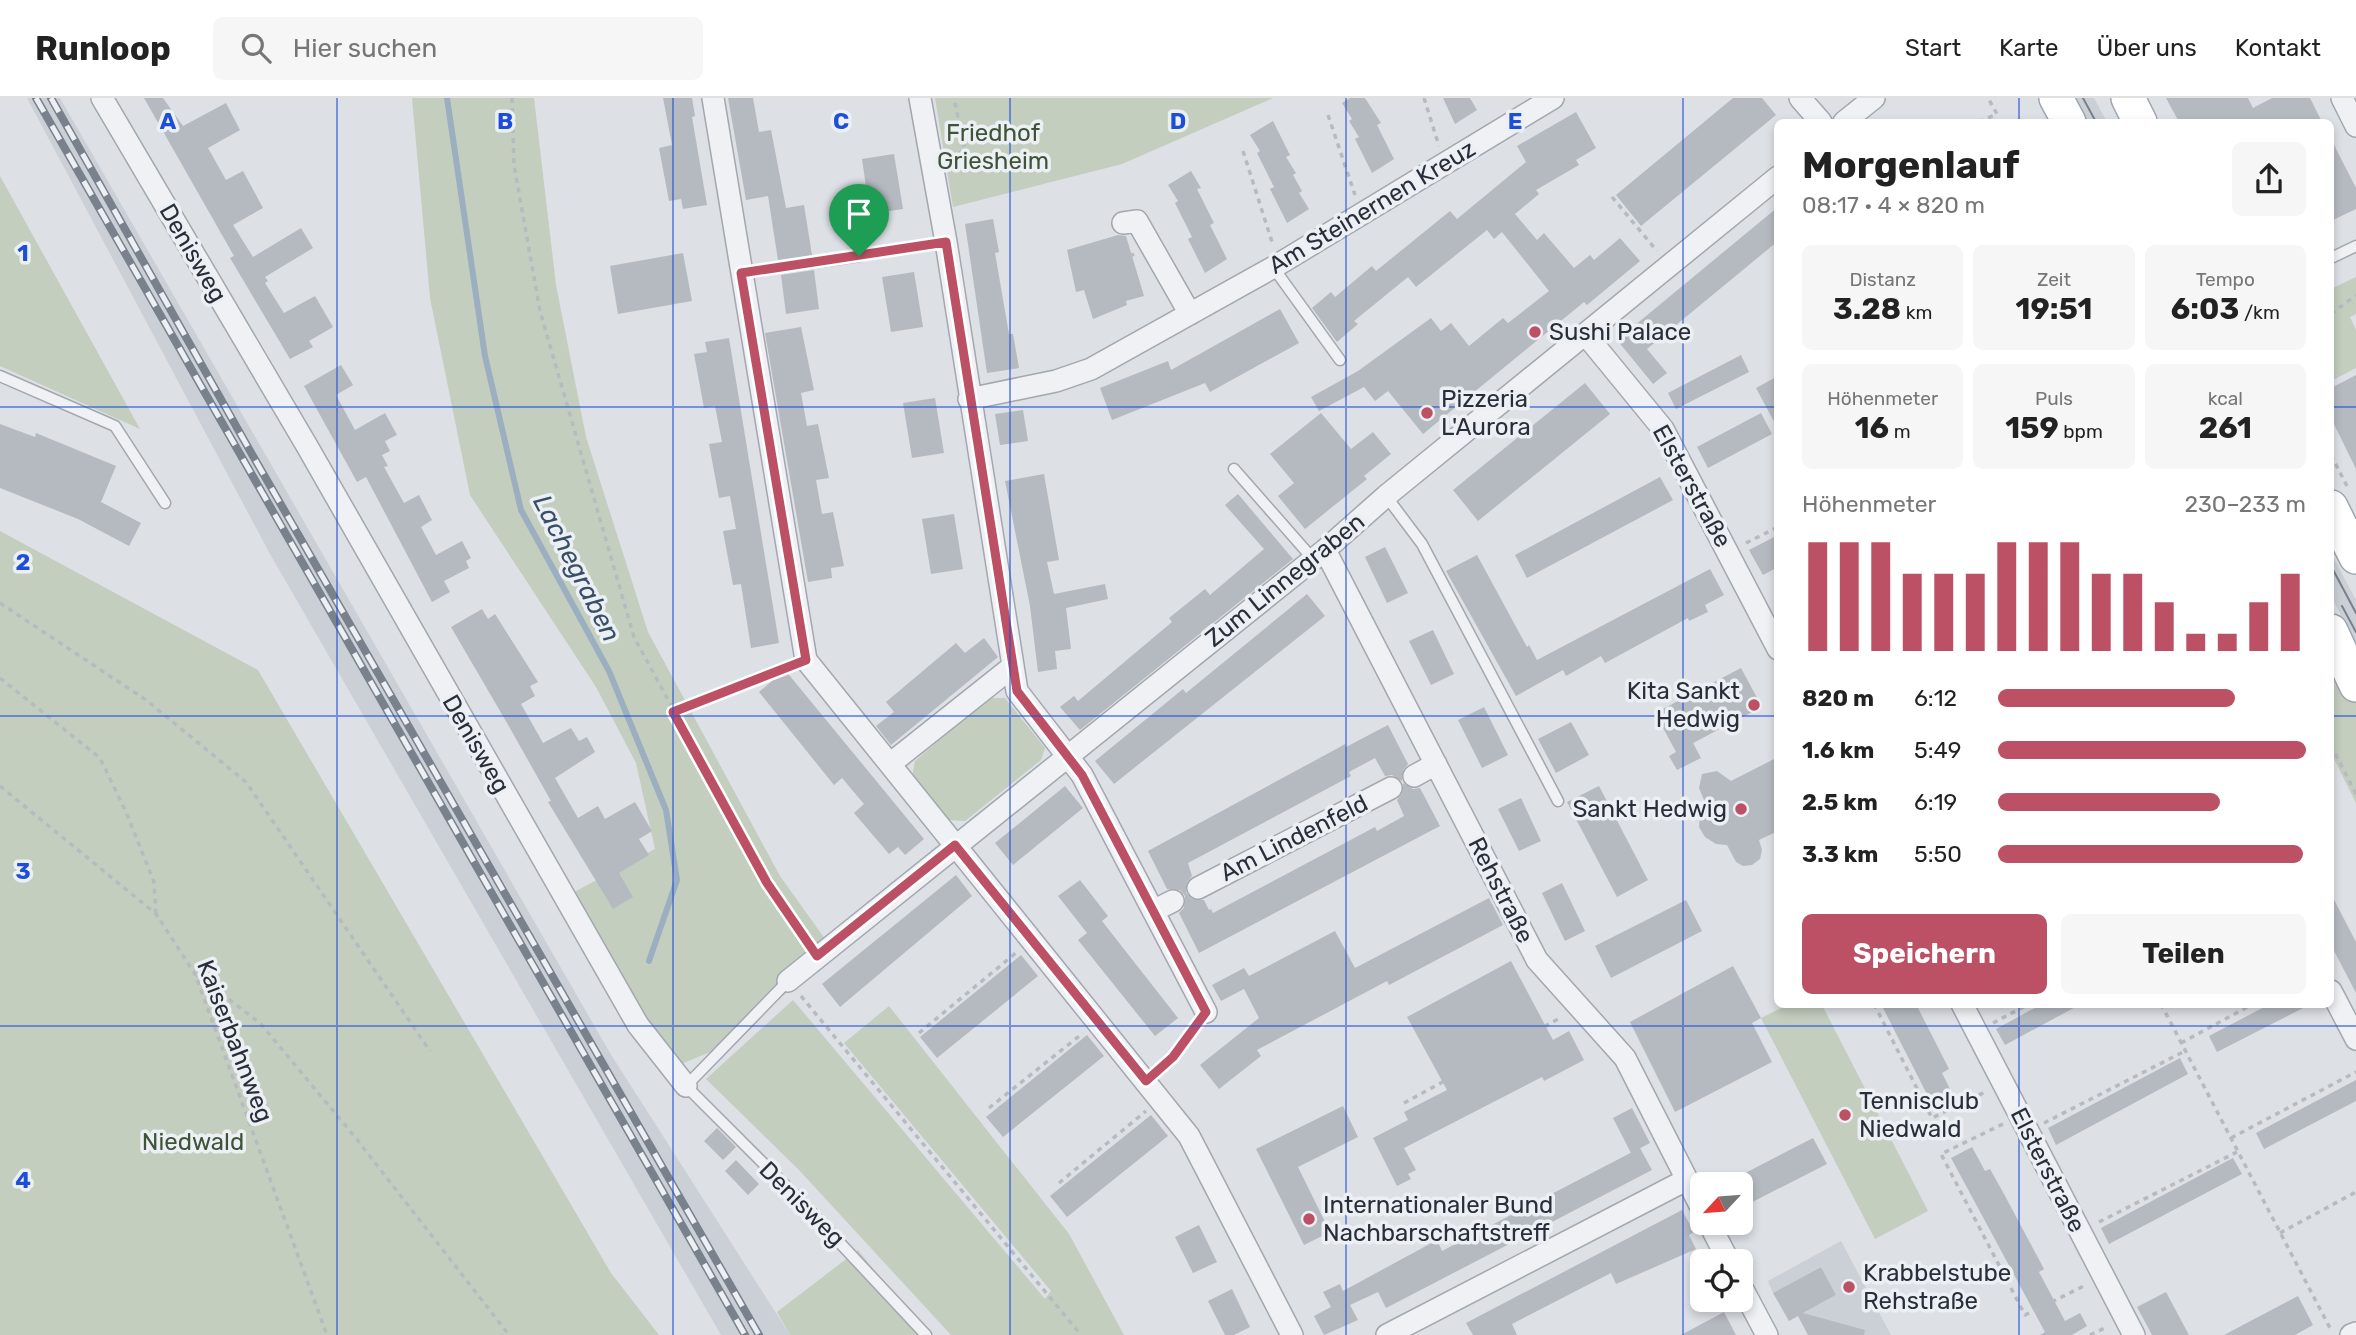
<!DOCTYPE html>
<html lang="de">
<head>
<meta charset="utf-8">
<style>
	body { margin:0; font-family:Rubik,sans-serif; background:#f6f6f6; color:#222; height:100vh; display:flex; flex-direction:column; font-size:26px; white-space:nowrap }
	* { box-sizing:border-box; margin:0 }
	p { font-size:23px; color:#767676 }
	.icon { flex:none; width:38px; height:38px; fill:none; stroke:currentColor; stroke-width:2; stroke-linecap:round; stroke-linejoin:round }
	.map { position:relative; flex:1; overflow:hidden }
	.details { position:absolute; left:1774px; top:21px; width:560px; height:889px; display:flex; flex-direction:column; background:#fff; border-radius:10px; box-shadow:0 4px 10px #0003 }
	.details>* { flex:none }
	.needle { width:46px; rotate:244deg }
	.tools { position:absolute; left:1690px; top:1074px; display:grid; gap:14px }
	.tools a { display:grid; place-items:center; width:63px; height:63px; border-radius:10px; background:#fff; box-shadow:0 4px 10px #0003; font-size:35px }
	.pin { position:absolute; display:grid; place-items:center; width:60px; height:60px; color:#fff; margin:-72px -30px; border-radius:50% 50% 50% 0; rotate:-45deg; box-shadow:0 0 7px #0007 }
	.pin .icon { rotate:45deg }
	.round { display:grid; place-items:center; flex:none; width:74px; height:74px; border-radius:10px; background:#f6f6f6 }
	.head { display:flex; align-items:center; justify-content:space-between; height:119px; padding:0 28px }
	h1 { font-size:38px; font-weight:700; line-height:52px }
	.stats { display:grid; grid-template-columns:repeat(3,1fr); gap:10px; height:119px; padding:7px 28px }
	.stats div { display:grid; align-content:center; border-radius:10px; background:#f6f6f6; text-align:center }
	.stats b { font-size:30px; font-weight:700 }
	.stats small { font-size:19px; font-weight:400 }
	.stats p { font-size:19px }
	.chart { height:196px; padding:14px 28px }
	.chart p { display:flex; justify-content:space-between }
	.chart svg { width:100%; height:126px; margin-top:7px; stroke:#bc5064; stroke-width:6 }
	.button { display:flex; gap:14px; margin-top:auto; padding:14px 28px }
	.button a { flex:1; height:80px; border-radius:10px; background:#bc5064; color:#fff; font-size:28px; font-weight:700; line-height:80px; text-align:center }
	.button a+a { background:#f6f6f6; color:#222 }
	ul { padding:0 28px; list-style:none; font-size:23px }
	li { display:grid; grid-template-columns:112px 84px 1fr; align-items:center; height:52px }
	li i { height:18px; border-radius:9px; background:#bc5064 }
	header { display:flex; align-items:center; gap:42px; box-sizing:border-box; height:98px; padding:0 35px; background:#fff; border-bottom:2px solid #e0e0e0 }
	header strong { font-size:33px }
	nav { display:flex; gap:38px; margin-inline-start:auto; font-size:24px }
	.search { width:490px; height:63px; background:#f6f6f6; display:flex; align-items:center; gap:18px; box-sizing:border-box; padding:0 24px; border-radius:10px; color:#767676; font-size:26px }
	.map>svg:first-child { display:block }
	.built { fill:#cbd0d6 }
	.green { fill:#c3cebf }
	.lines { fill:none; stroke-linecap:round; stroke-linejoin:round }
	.stream { stroke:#9cafc1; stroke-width:6 }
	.building { fill:#b5bac1 }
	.lane-casing { stroke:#a3a7ae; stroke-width:13 }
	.street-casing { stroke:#a3a7ae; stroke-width:24 }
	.primary-casing { stroke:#9ea5af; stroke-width:36 }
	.path { stroke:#b7bbc0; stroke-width:3.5; stroke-dasharray:5 5; stroke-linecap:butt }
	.lane { stroke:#eff1f4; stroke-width:10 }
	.street { stroke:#eff1f4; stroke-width:21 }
	.primary { stroke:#fff; stroke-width:33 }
	.tram { stroke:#79818d; stroke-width:2 }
	.rail-casing { stroke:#79818d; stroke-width:8 }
	.rail { stroke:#eceff3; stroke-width:5; stroke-dasharray:16; stroke-linecap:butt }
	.route-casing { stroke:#fff; stroke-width:14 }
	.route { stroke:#bc5064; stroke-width:9 }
	.grid { fill:none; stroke:#1d4ed8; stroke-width:2; stroke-opacity:0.55 }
	.poi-dot { fill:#bc5064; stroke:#eceff3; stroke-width:2.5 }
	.labels { text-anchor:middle; stroke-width:7; stroke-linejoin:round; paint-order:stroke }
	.park-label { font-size:24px; fill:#3e5437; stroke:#eceff3 }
	.street-label { font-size:24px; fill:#282f3a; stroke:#eceff3 }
	.poi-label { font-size:24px; fill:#282f3a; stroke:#eceff3; text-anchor:start }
	.water-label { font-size:26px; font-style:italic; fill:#384f68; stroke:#eceff3 }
	.grid-label { font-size:23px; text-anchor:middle; font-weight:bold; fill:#1d4ed8; stroke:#eceff3; stroke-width:7; stroke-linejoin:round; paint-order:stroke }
</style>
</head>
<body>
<header>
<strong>Runloop</strong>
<div class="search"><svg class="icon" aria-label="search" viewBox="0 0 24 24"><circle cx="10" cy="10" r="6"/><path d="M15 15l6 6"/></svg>Hier suchen</div>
<nav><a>Start</a><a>Karte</a><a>Über uns</a><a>Kontakt</a></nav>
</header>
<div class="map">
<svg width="2356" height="1237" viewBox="0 0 2356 1237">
	<rect width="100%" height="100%" fill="#dde0e5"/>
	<path class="built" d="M27,0H60L610,955L790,1237H721L270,456Z
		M2074,0H2094L2107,24H2087Z
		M2331,455L2356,502V546L2331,498Z
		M1841,1143L1891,1237H1808L1798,1218L1836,1197L1821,1169L1773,1195L1768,1183Z"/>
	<path class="green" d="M412,0H534L556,187L586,339L648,534L780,778L833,852L730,946L681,966L607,891L563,800L655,751L636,665L596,589L470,397L430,200Z
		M935,0H1273L1122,66L953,109Z
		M0,78L140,331L0,268Z
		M2356,179V216L2350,219L2356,232V270L2331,283V191Z
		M0,433L258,572L611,1175L659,1237H0Z
		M2331,533L2356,587V705L2331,655Z
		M988,600H1005L1045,650L1041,662L965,723L948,722L912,679L915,663Z
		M793,902L1045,1201L1051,1193L844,945L889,908L1069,1136L1124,1237H951L799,1072L706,981Z
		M1787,907H1822L1928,1113L1875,1141L1761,920Z
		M858,1152L926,1237H790L777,1214Z"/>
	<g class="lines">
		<path class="stream" d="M447,0L485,258L521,412L609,573L666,712L677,782L649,863"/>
	</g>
	<path class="building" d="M144,0H163L183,28L226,5L240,32L208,50L226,82L243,73L263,110L233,127L253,159L301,130L313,150L265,179L268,183L265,185L284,215L315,198L333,229L309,243L313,249L290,261L230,160L234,158Z
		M663,0H692L695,18L692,19L707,107L683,111L681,101L669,103L659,50L672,47Z
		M728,0H753L759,34L771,32L786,110L804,107L812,157L778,162L768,98L746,102Z
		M1350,0H1365L1381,25L1377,27L1394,61L1372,75L1355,41L1359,39L1349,23L1352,21L1342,5Z
		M1443,0H1470L1477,12L1455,26Z
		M1733,0H1762L1776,17L1641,128L1616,97Z
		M2166,0H2248L2253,10L2272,0H2310L2322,24H2179Z
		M1576,14L1596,50L1576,62L1579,67L1536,92L1539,96L1515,116L1537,142L1544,135L1574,170L1590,157L1594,162L1620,140L1640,163L1587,207L1584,204L1423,336L1388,293L1375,303L1364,289L1319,313L1311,299L1358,273L1431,220L1441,233L1451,225L1469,248L1503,220L1508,225L1549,193L1502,134L1494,141L1487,132L1416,189L1408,179L1354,223L1358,226L1337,244L1312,210L1331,194L1335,199L1372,168L1376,173L1450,113L1457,121L1526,64L1517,48Z
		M1273,23L1290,57L1286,59L1296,75L1293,77L1302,93L1299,95L1309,111L1287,125L1270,91L1274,89L1257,55L1260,53L1250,37Z
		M2331,41L2356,90V111L2331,123Z
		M894,56L903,111L870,116L862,61Z
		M1191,73L1201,90L1197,91L1214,125L1210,127L1227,161L1205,175L1188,141L1192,139L1175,105L1178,103L1168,87Z
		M1778,109V143L1647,251L1667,275L1653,286L1617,242Z
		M993,121L999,154L995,155L1009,236H1013L1019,270L987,275L965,126Z
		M1118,137L1126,138L1144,198L1126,203L1127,207L1093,221L1084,192L1076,194L1067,152Z
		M683,155L692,203L618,216L610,168Z
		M814,172L819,211L786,216L781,177Z
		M914,174L923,229L891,234L882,179Z
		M1280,211L1299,245L1210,294L1205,285L1112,322L1100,290L1168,263L1171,272Z
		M801,229L814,292L801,295L807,328L818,326L829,380L816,382L822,416L833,414L844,468L831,470L832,480L808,484L765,235Z
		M729,240L779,545L751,550L741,486L733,487L723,433L736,431L730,398L719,400L709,346L722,344L715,308L704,310L694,256L707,254L705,244Z
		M1741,257L1749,274L1676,311L1668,295Z
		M341,267L353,287L336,297L355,332L385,315L397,337L385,343L390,353L382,357L388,368L384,369L404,405L419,397L432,422L421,429L436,457L462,443L471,460L466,463L469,470L444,483L450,494L432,504L366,379L357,384L304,288Z
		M2356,277V371L2331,320V290Z
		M1778,278V331L1756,290Z
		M1585,285L1610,316L1478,423L1453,392Z
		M935,300L944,355L912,360L903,305Z
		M1023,312L1028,343L1000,347L995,316Z
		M1321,315L1351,351L1373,334L1391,356L1364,378L1367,381L1305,431L1278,398L1294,385L1270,356Z
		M1761,315L1772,336L1708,370L1697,349Z
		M0,326L35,339L36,335L116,368L101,404L141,425L129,448L78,421L0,390Z
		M1044,376L1059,462L1047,464L1054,496L1105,486L1108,501L1066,510L1071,551L1055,553L1057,571L1038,574L1030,508L1005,383Z
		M1660,379L1673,402L1527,480L1515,457Z
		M1238,396L1293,461L1080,632L1060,609L1074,598L1078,603L1172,524L1169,520L1205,491L1210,497L1264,451L1225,407Z
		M954,416L963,471L931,476L922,421Z
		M1778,437V469L1763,477L1749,452Z
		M1385,449L1408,495L1387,505L1365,459Z
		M1477,457L1527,549L1529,547L1537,562L1710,471L1724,497L1705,507L1708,514L1689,523L1688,520L1605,565L1601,558L1566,578L1563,572L1516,598L1446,473Z
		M1307,496L1325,518L1114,686L1095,663L1183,591L1186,595Z
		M482,511L488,521L495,516L538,584L530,588L535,598L521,606L543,645L571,630L579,643L587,639L595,654L555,680L578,720L598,708L605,721L635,704L652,733L639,741L649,757L619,775L633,799L613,811L548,704L551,703L507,625L451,529Z
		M1433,532L1454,576L1431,587L1409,543Z
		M984,540L998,559L891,647L876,628L894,614L886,604L956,545L965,555Z
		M1741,570L1762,609L1693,645L1701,660L1677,672L1669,658L1676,654L1655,615Z
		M785,572L924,741L905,757L898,749L889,756L854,715L864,706L842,680L834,687L759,594Z
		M1484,609L1508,657L1482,670L1458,622Z
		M1571,624L1589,657L1556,675L1538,641Z
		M1388,627L1408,666L1403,672L1402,683L1392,677L1385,678L1375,660L1349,674L1351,678L1188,765L1192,778L1187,784L1186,795L1192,801L1204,802L1209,812L1211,811L1213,815L1375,729L1377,733L1404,718L1397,702L1402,696L1403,685L1413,691L1420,690L1440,728L1199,855L1179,815L1184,810L1185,798L1180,792L1167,791L1148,753L1338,650L1345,646L1346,649Z
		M1778,659V733L1759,742L1762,752L1760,761L1752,767L1743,768L1736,764L1727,747L1716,746L1705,739L1699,729L1700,716L1706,707L1699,690L1702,676L1717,673L1731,683Z
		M1065,688L1083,710L1013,767L995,745Z
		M1599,688L1648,782L1617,799L1567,704Z
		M1521,700L1541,743L1519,753L1498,711Z
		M956,777L972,798L840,909L822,886Z
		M1080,782L1108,818L1102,823L1178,920L1155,938L1078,842L1087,835L1058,798Z
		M1562,785L1585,833L1565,843L1542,795Z
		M2331,796L2356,844V895L2331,847Z
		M1489,800L1503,827L1389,887L1387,883L1257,952L1261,958L1219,991L1200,967L1259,920L1244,891L1221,903L1212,887L1244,870L1249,878L1335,833L1355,870Z
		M1686,802L1702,833L1611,880L1595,848Z
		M1021,857L1038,878L937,960L920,939Z
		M1511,863L1553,942L1569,933L1584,962L1544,983L1542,979L1404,1050L1416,1072L1408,1076L1411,1081L1397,1088L1373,1040L1408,1022L1404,1014L1447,992L1407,919Z
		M1733,868L1761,920L1752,925L1772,964L1675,1014L1630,924Z
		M1881,906H1916L1949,971L1942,975L1954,999L1934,1010Z
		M2042,906H2081L2005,947L1996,931Z
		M2270,906H2311L2217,954L2209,938Z
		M1087,937L1104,958L1003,1039L986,1019Z
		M2180,960L2188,976L2056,1047L2048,1030Z
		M2356,982V1003L2264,1051L2256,1035Z
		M1343,1008L1358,1039L1298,1069L1330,1134L1304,1147L1256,1051Z
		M1632,1010L1650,1045L1631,1055L1613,1020Z
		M1151,1017L1168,1038L1067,1119L1050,1098Z
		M717,1030L736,1049L723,1062L704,1043Z
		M1813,1040L1827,1066L1764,1098L1741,1110V1087H1722Z
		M1972,1049L1985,1073L1990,1071L2004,1096L2044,1171L2039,1174L2065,1223L2080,1215L2087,1228L2072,1237H2040L2045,1234L1951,1060Z
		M1640,1050L1652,1072L1386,1210L1378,1194L1350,1207L1358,1222L1324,1237L1314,1218L1331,1209L1323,1194L1340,1186L1343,1193L1437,1142L1442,1153Z
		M2233,1060L2242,1076L2109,1146L2101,1130Z
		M736,1062L759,1086L748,1097L725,1073Z
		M1682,1112L1694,1134L1689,1137L1696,1151L1616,1186L1611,1175L1512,1226L1517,1237H1473L1466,1225Z
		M1199,1127L1217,1164L1193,1175L1175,1139Z
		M1821,1169L1836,1197L1803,1215L1865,1232L1864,1237H1808L1798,1218L1789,1223L1773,1195Z
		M1232,1191L1250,1229L1234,1237H1225L1208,1203Z
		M2166,1194L2189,1237H2152L2137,1209Z
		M2298,1198L2313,1227L2295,1237H2224Z
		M1724,1214L1736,1237H1681Z"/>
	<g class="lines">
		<defs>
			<path id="lane" d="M2331,160L2356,148
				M1273,169L1340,262
				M741,175L859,158
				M0,278L115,328L165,405
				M1234,371L1313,461
				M1386,398L1422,446L1558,703
				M788,883L686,988L797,1099L926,1237"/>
			<path id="street" d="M102,0L307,348L638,927L686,988
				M713,0L806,562L1189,1038L1292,1237
				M920,0L946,144L1017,593L1082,677L1206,914
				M1800,0L1821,24
				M2342,0L2356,28
				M1844,24L1874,0
				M1123,125L1137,123L1190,216
				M1586,237L1663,331L1778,551
				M969,301L1056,283L1091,271L1279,166L1553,0
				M1325,452L1537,862L1625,960L1703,1113
				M890,666L1012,569
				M1414,678L1436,666
				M1198,790L1391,690
				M1153,813L1173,803
				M788,883L1325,452L1386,398L1778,79
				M2331,893L2356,941
				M1962,906L2134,1237
				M1709,1125L1729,1164
				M1741,1188L1767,1237
				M1387,1237L1686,1082
				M2351,1237L2356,1235"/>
			<path id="primary" d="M2056,0L2069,24
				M2128,0L2140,24
				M2331,409L2356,459
				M2331,533L2356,587"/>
		</defs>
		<use href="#lane" class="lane-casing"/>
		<use href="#street" class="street-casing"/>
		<use href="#primary" class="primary-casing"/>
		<path class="path" d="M512,0L514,67L540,213L634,539L767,785L806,842
			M1424,0L1439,48
			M1328,17L1355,97
			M1979,24L1997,16L1988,0
			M1243,53L1273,147
			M950,59L965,52L954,0
			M1612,99L1657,153
			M872,156L927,147
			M1105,172L1134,156
			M2331,216L2356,197
			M2331,357L2347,388
			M1746,445L1778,429
			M0,505L146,602L246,684L430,953
			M0,580L100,660L126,714L154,784L156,816
			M673,614L788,569
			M2331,647L2356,696
			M0,688L156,816L195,876L327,1237
			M197,877L260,925L355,1039L509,1237
			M801,898L1081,1237
			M1874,906L1932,1020L1985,994
			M2161,906L2331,1232
			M1993,925L2029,906
			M919,935L1017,854
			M2181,945L2253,906
			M1161,970L1173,959L1194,931
			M1404,1005L1562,919
			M989,1010L1083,935
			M2044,1025L2185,953
			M2003,1026L1941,1056L2025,1217L2086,1187
			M2231,1040L2356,974
			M1059,1085L1146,1013
			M2099,1124L2237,1054
			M2280,1135L2356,1094
			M2090,1237L2107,1229"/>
		<use href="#lane" class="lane"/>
		<use href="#street" class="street"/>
		<use href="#primary" class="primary"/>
		<path class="tram" d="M2083,0L2096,24
			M2331,468L2356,515
			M2342,508L2356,534"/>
		<defs>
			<path id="rail" d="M36,0L745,1237
				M51,0L253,358L759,1237"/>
		</defs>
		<use href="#rail" class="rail-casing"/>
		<use href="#rail" class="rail"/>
	</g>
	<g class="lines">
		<defs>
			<path id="route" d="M946,144L1017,593L1082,677L1206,914L1173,959L1146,983L955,747L817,858L767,785L673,614L806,562L741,175Z"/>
		</defs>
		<use href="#route" class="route-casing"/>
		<use href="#route" class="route"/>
	</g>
	<path class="grid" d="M337,0V1237M673,0V1237M1010,0V1237M1346,0V1237M1683,0V1237M2019,0V24M0,309H1778M2331,309H2356M0,618H1778M2331,618H2356M2019,906V1237M0,928H2356"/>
	<g class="poi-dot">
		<circle cx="1535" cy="234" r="7"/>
		<circle cx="1427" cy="315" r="7"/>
		<circle cx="1754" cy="607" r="7"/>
		<circle cx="1741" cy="711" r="7"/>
		<circle cx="1845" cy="1017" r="7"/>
		<circle cx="1309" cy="1121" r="7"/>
		<circle cx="1849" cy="1189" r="7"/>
	</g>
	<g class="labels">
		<g class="park-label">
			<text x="993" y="43">Friedhof<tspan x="993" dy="28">Griesheim</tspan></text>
			<text x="193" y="1052">Niedwald</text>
		</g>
		<g class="street-label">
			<text transform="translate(1372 109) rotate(-31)" y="8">Am Steinernen Kreuz</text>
			<text transform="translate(193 155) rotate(60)" y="8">Denisweg</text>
			<text transform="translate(1692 388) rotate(61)" y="8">Elsterstraße</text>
			<text transform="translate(1285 482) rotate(-39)" y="8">Zum Linnegraben</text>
			<text transform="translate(476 646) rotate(60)" y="8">Denisweg</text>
			<text transform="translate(1294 740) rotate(-27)" y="8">Am Lindenfeld</text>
			<text transform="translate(1501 792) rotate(63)" y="8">Rehstraße</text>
			<text transform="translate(235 943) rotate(69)" y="8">Kaiserbahnweg</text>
			<text transform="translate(2048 1072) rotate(63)" y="8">Elsterstraße</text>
			<text transform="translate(802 1106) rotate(45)" y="8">Denisweg</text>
		</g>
		<g class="poi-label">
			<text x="1549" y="242">Sushi Palace</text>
			<text x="1441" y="309">Pizzeria<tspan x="1441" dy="28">L'Aurora</tspan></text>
			<text x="1740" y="601" text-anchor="end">Kita Sankt<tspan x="1740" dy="28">Hedwig</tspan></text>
			<text x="1727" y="719" text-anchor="end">Sankt Hedwig</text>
			<text x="1859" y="1011">Tennisclub<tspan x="1859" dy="28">Niedwald</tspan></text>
			<text x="1323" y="1115">Internationaler Bund<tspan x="1323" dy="28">Nachbarschaftstreff</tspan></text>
			<text x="1863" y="1183">Krabbelstube<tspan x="1863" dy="28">Rehstraße</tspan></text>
		</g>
		<g class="water-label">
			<text transform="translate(577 470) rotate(63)" y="9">Lachegraben</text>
		</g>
	</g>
	<g class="grid-label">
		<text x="168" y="31">A</text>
		<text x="505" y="31">B</text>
		<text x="841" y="31">C</text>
		<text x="1178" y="31">D</text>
		<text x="1515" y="31">E</text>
		<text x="23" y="163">1</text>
		<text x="23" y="472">2</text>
		<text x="23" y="781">3</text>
		<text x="23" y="1090">4</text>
	</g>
</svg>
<div class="tools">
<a><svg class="needle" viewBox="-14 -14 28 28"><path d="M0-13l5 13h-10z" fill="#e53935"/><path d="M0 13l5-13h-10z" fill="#767676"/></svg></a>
<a><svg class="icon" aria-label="locate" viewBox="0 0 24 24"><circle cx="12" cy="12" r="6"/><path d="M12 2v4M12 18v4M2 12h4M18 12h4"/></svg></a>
</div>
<div class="pin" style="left:859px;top:158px;background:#1e9e55"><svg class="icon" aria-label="arrive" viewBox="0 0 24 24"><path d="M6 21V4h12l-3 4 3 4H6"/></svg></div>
<section class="details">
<div class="head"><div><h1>Morgenlauf</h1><p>08:17 · 4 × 820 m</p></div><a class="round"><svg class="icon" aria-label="share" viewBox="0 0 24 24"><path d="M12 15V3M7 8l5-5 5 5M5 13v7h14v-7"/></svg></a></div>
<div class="stats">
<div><p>Distanz</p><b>3.28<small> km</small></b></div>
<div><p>Zeit</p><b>19:51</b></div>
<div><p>Tempo</p><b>6:03<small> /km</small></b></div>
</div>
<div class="stats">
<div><p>Höhenmeter</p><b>16<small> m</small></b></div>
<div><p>Puls</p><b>159<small> bpm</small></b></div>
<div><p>kcal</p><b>261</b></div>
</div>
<div class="chart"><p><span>Höhenmeter</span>230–233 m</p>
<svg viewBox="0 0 160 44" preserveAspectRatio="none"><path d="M5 44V6M15 44V6M25 44V6M35 44V17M45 44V17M55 44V17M65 44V6M75 44V6M85 44V6M95 44V17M105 44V17M115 44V27M125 44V38M135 44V38M145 44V27M155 44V17"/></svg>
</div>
<ul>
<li><b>820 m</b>6:12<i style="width:77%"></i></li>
<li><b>1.6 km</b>5:49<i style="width:100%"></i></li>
<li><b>2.5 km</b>6:19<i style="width:72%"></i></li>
<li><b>3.3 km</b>5:50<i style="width:99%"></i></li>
</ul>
<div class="button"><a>Speichern</a><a>Teilen</a></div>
</section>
</div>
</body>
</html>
